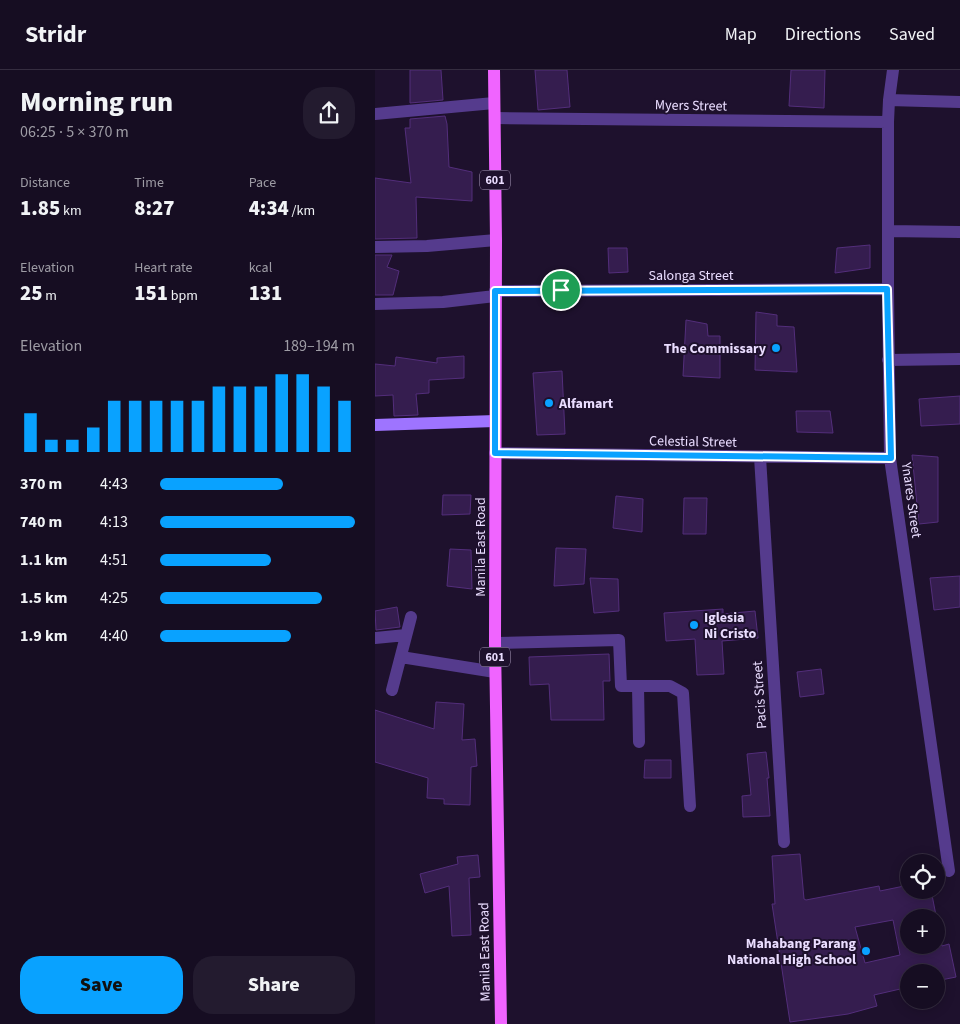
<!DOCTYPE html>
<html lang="en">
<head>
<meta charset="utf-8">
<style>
	body { margin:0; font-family:"Source Sans 3",sans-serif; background:#231b2f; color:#f1f3f6; height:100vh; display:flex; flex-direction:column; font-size:19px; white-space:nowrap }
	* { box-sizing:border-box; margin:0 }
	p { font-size:16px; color:#9e9ca5 }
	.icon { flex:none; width:28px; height:28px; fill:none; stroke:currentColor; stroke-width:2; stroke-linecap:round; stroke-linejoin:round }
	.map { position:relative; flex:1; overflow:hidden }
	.details { display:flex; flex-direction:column; background:#160d22; width:375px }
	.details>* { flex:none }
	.fabs { position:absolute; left:525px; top:784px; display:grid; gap:10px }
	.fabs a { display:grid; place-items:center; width:45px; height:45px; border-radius:50%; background:#160d22; box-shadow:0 2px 12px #0003,0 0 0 1px #352d40; font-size:25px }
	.pin { position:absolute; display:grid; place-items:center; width:42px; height:42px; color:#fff; margin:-21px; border:2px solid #fff; border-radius:50%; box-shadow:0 1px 5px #0007 }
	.round { display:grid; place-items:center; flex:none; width:52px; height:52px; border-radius:20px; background:#231b2f }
	.summary { display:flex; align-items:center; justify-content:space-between; height:85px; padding:0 20px }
	h1 { font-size:28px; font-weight:800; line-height:38px }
	.stats { display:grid; grid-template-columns:repeat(3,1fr); gap:8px; height:85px; padding:5px 20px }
	.stats div { display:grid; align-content:center }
	.stats b { font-size:21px; font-weight:800 }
	.stats small { font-size:14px; font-weight:400 }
	.stats p { font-size:14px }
	.chart { height:140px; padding:10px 20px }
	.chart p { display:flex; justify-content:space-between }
	.chart svg { width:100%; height:90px; margin-top:5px; stroke:#09a2ff; stroke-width:6 }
	.button { display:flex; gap:10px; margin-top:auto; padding:10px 20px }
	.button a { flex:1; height:58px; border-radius:20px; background:#09a2ff; color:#111; font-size:20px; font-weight:800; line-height:58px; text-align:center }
	.button a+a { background:#231b2f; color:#f1f3f6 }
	ul { padding:0 20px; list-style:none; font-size:16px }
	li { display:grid; grid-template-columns:80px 60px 1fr; align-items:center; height:38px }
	li i { height:12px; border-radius:6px; background:#09a2ff }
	header { display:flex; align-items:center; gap:30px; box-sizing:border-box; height:70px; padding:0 25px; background:#160d22; border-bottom:1px solid #352d40 }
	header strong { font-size:24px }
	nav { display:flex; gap:28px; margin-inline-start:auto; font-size:18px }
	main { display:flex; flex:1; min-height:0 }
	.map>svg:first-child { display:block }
	.building { fill:#351d4f; stroke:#532e7b; fill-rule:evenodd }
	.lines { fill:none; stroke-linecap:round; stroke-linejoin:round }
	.lane { stroke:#553b8d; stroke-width:12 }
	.street { stroke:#553b8d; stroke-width:12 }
	.secondary { stroke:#9e74ff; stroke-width:12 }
	.primary { stroke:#f064ff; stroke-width:12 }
	.route-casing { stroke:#fff; stroke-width:10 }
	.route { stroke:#09a2ff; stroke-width:6 }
	.poi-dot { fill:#09a2ff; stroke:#1e112d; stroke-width:2 }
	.labels { text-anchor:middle; stroke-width:4; stroke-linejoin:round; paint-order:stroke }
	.shield { fill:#1e112d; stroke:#ada0c0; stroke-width:1 }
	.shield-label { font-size:12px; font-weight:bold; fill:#eaddff }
	.street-label { font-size:14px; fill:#eaddff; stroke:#1e112d }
	.poi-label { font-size:14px; font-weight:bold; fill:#eaddff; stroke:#1e112d; text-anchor:end }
</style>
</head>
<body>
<header>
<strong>Stridr</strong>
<nav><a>Map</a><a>Directions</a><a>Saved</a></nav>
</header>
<main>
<section class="details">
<div class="summary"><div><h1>Morning run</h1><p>06:25 · 5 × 370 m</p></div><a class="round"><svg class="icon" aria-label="share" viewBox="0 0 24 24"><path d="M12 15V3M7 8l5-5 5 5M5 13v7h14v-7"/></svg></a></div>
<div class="stats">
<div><p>Distance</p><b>1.85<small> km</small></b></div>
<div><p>Time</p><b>8:27</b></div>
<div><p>Pace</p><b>4:34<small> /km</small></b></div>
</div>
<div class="stats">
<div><p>Elevation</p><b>25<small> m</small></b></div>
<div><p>Heart rate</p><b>151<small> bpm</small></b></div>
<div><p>kcal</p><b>131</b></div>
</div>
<div class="chart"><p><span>Elevation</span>189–194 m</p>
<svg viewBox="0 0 160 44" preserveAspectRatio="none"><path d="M5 44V25M15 44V38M25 44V38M35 44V32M45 44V19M55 44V19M65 44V19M75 44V19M85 44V19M95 44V12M105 44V12M115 44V12M125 44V6M135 44V6M145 44V12M155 44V19"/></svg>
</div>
<ul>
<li><b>370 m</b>4:43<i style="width:63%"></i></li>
<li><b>740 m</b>4:13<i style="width:100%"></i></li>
<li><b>1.1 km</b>4:51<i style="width:57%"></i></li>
<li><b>1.5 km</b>4:25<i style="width:83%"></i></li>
<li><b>1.9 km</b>4:40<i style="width:67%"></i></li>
</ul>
<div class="button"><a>Save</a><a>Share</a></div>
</section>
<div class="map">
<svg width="585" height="954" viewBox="0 0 585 954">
	<rect width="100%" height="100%" fill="#1e112d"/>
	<path class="building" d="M35,0H66L68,30L35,33Z
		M160,0H192L195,37L163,40Z
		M416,0H450L449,38L414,36Z
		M70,46L72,54L74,97L97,102V131L41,127L42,168L0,169V108L36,113L30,58H35V49Z
		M495,175V198L460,203L462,178Z
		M233,178H252L253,202L234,203Z
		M0,185H17L12,197L24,201L18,225H0Z
		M381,242L402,245V256L419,257L422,302L380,300Z
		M311,250L332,254L333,266H345V308L308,306Z
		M89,286V308L54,310V323L41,324L43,345L19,346L18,325L0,326V294L20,296L21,287L62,293V288Z
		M187,301L190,364L162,365L158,303Z
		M585,326V354L546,356L544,329Z
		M421,341H455L458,363L422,362Z
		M537,385L563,387V452L544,454Z
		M68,425H96L95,444L67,445Z
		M241,426L268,429L267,462L238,458Z
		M309,428H332L331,464H308Z
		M181,478L211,479L209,514L179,516Z
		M75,479L96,480L97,519L72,516Z
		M585,506V537L559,540L555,508Z
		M215,508L243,509L244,541L219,543Z
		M22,537L25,557L1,560L0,541Z
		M348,539V544L380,541L383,568L347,571L349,604L322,605L320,569L291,571L289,543Z
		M234,584L235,611H228L229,650H176L174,614L155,615L154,587Z
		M446,599L449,624L425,627L422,602Z
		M61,632L89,634L87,670L100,669L102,696L96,697L95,735L69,734V729L52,728L53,708L0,692V640L59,659Z
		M391,682L394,708H392L395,746L368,747L367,726L376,725L372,684Z
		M270,690H296V708H269Z
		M425,784L429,829L431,830L504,816L505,821L534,815V820H556L567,876L574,874L581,907L561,911V902H534V917L499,925L502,936L473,944L415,952L397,834H400L397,786ZM534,848H561V875H534ZM518,850L525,885L490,893L480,857Z
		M103,785L105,807L94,808L96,865L77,866L74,816L50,823L45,804L83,794L82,787Z"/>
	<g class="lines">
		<path class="lane" d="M0,568L31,565
			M26,587L120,602
			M17,620L36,547"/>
		<path class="street" d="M518,0L514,30L513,52V219L515,388L574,801
			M514,30L585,32
			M0,44L119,33
			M120,48L513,52
			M513,161L585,162
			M0,177L52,176L121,170
			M120,221L513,219
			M0,234L68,232L120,226
			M513,290L585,289
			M120,383L515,388
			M385,387L409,772
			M120,573L244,570L246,616H295L308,623L315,736
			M263,616L264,672"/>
		<path class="secondary" d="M0,355L120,351"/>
		<path class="primary" d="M119,0L121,170L120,573L126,954"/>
	</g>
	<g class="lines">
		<defs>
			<path id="route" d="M512,219L516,388L120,383V221Z"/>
		</defs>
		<use href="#route" class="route-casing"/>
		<use href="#route" class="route"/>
	</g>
	<g class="poi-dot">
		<circle cx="401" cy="278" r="5"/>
		<circle cx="174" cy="333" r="5"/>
		<circle cx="319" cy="555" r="5"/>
		<circle cx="491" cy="881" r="5"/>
	</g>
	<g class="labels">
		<g class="shield">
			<rect x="105" y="100.5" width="30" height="19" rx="4"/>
			<rect x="105" y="577.5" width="30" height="19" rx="4"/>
		</g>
		<g class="shield-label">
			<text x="120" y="114">601</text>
			<text x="120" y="591">601</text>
		</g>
		<g class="street-label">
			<text transform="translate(316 35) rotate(1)" y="5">Myers Street</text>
			<text x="316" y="210">Salonga Street</text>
			<text transform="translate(318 371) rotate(1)" y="5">Celestial Street</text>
			<text transform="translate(537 430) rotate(82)" y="5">Ynares Street</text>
			<text transform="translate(105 477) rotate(-90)" y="5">Manila East Road</text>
			<text transform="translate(384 625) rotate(-94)" y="5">Pacis Street</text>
			<text transform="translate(109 882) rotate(-91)" y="5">Manila East Road</text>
		</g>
		<g class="poi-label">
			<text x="391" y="283">The Commissary</text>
			<text x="184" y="338" text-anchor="start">Alfamart</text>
			<text x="329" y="552" text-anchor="start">Iglesia<tspan x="329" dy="16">Ni Cristo</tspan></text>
			<text x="481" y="878">Mahabang Parang<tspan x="481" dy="16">National High School</tspan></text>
		</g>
	</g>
</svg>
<div class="fabs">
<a><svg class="icon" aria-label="locate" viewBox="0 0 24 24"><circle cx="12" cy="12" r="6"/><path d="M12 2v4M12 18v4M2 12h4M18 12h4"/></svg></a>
<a>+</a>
<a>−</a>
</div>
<div class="pin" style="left:186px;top:220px;background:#1e9e55"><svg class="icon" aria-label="arrive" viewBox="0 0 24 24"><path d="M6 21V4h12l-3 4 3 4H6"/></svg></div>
</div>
</main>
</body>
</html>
